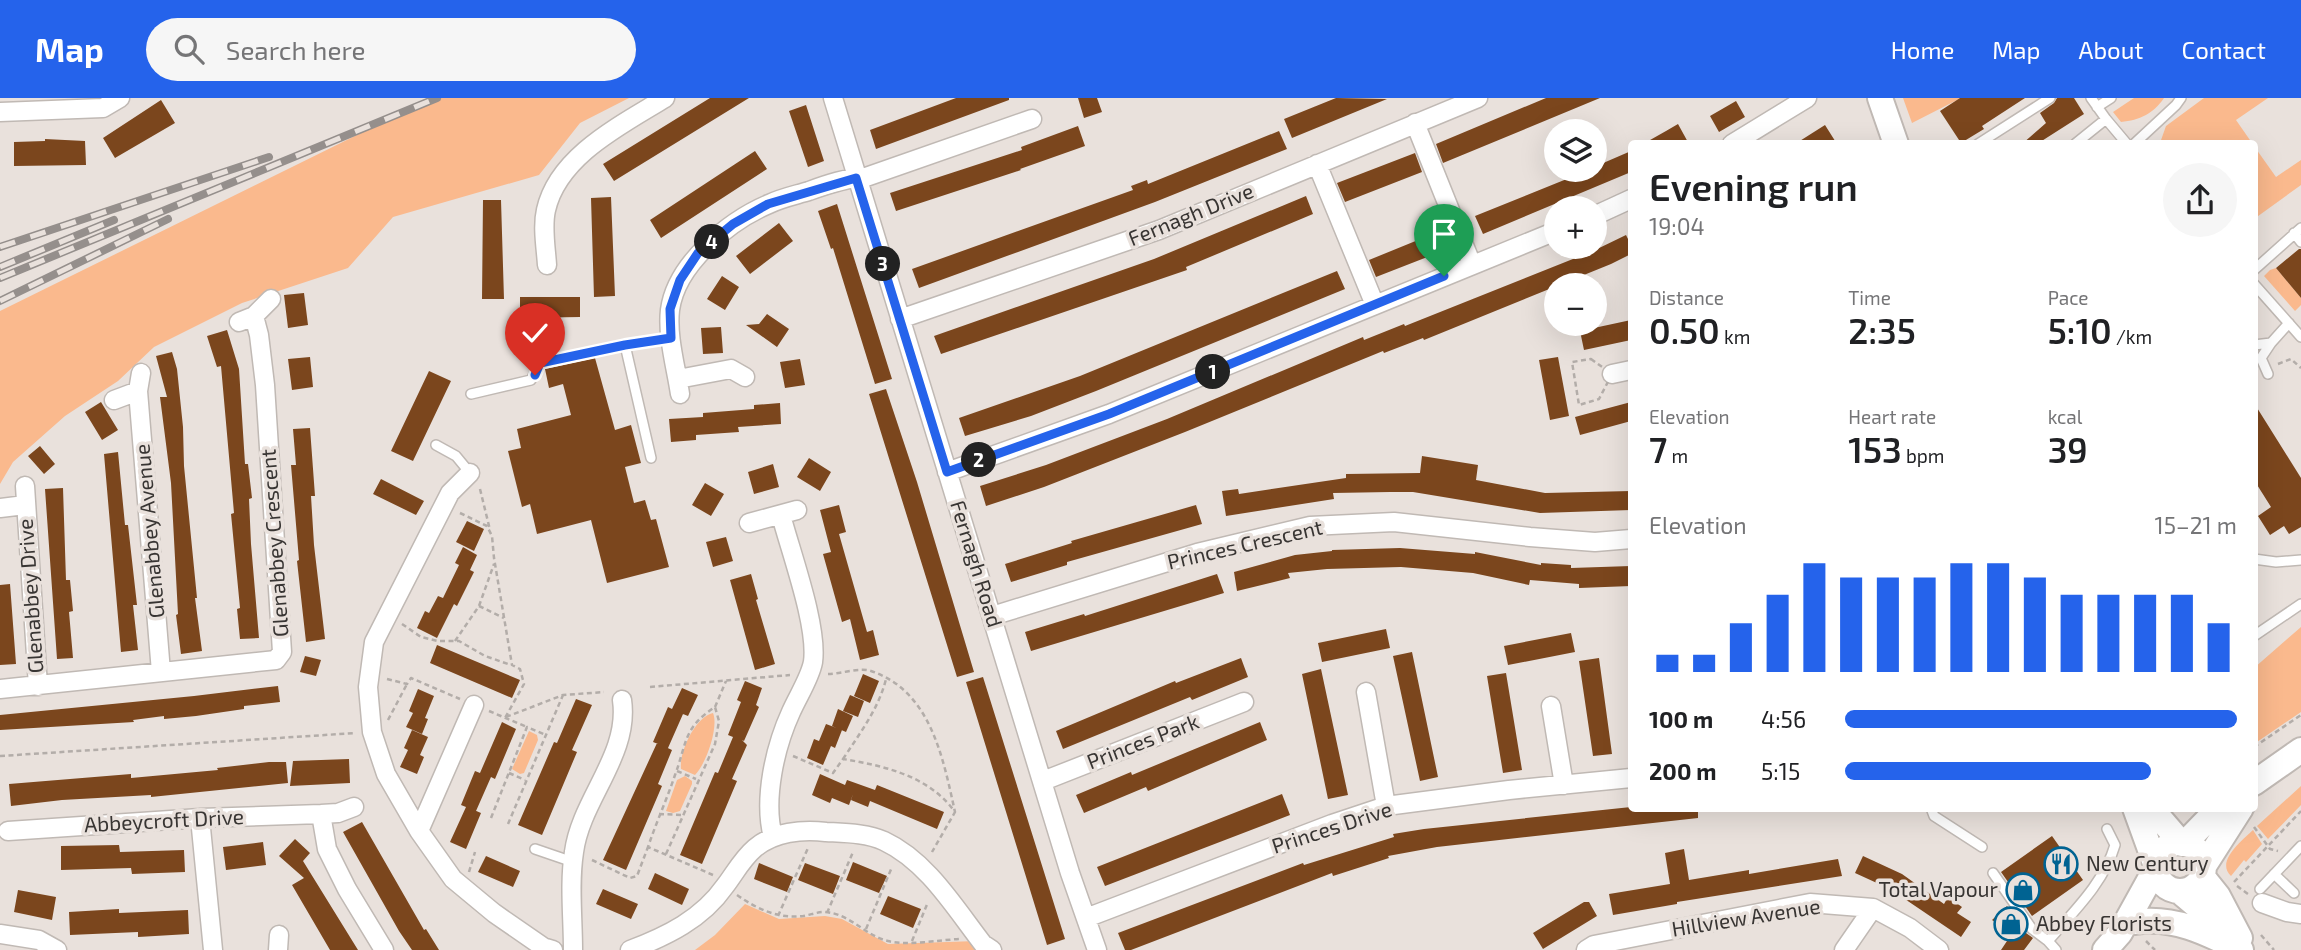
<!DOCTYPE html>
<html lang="en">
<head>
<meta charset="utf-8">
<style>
	body { margin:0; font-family:"Exo 2",sans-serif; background:#f6f6f6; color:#202124; height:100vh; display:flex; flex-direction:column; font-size:26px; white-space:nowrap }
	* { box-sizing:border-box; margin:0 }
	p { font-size:23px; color:#757577 }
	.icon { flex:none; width:38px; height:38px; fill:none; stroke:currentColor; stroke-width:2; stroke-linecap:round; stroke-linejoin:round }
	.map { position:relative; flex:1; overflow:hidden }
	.drawer { position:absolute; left:1628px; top:42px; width:630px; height:672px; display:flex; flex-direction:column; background:#fff; border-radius:7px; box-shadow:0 7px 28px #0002 }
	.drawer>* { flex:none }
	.fabs { position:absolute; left:1544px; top:21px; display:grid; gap:14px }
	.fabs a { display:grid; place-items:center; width:63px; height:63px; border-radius:50%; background:#fff; box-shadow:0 7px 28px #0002; font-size:35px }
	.pin { position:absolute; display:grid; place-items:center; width:60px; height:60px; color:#fff; margin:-72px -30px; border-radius:50% 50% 50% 0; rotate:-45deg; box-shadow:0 0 7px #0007 }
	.pin .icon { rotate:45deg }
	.km { position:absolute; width:35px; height:35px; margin:-18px; border-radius:50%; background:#222; color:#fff; font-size:19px; line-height:35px; text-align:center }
	.round { display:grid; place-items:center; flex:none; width:74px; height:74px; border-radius:37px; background:#f6f6f6 }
	.overview { display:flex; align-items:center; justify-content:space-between; height:119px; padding:0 21px }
	h1 { font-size:38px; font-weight:600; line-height:52px }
	.metrics { display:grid; grid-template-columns:repeat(3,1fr); gap:10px; height:119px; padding:7px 21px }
	.metrics div { display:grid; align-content:center }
	.metrics b { font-size:35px; font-weight:600 }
	.metrics small { font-size:19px; font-weight:400 }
	.metrics p { font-size:19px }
	.chart { height:196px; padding:14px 21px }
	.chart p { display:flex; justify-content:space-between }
	.chart svg { width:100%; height:126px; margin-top:7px; stroke:#2563eb; stroke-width:6 }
	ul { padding:0 21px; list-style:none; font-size:23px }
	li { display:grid; grid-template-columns:112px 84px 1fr; align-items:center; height:52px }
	li i { height:18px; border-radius:9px; background:#2563eb }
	header { display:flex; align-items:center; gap:42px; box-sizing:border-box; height:98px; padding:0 35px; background:#2563eb; color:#fff }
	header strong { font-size:33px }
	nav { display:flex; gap:38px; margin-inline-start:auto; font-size:24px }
	.search { width:490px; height:63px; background:#f6f6f6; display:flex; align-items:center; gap:18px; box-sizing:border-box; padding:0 24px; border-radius:38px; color:#757577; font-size:26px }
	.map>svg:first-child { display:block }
	.green { fill:#fab98d }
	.building { fill:#7b461d }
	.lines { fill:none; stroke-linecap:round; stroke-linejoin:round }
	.lane-casing { stroke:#c0b9b4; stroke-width:12 }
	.street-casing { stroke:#c0b9b4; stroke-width:21 }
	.secondary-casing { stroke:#c0b9b4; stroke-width:28 }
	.path { stroke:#b3ada9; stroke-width:2.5; stroke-dasharray:5 3.5; stroke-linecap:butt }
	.lane { stroke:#fff; stroke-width:9 }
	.street { stroke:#fff; stroke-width:18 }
	.secondary { stroke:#fff; stroke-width:24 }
	.rail-casing { stroke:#958f8c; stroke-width:8 }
	.rail { stroke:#e9e1dc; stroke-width:5; stroke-dasharray:16; stroke-linecap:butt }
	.route-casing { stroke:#fff; stroke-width:14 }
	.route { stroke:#2563eb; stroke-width:9 }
	.labels { text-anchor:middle; stroke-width:7; stroke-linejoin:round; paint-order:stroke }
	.street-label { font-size:21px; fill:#383533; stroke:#e9e1dc }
	.poi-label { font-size:21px; fill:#383533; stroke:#e9e1dc; text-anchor:start }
</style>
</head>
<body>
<header>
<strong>Map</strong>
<div class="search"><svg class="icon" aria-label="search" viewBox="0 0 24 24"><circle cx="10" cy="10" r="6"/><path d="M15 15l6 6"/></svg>Search here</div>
<nav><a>Home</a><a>Map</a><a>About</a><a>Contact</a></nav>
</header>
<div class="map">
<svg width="2301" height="852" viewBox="0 0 2301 852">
	<rect width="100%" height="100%" fill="#e9e1dc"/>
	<path class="green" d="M432,0H629L580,25L539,77L393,119L348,170L242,205L154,249L118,283L65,318L13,364L0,386V213Z
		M1903,0H1961L1912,25Z
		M2134,0H2164C2153,16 2140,22 2121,24L2113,14Z
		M2204,0H2268L2236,22L2252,45H2160L2166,28Z
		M2254,48L2276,79L2301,62V87L2254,121Z
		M2276,170L2301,200V207L2295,213L2264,178L2270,172Z
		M2301,529V614L2254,646V570Z
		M713,615C719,629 706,666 695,677L681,671C679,654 695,619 713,615Z
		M529,633L537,637L538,642L524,675L520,676L512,671Z
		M685,678L692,683V686L680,713L673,715L666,713L677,682Z
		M2301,688V707L2268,741L2257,728Z
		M2253,732L2262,746L2246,764L2244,762L2231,778C2215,763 2243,742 2253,732Z
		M745,806L779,821L825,818L842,821L888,846L977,843L988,852H695L715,837Z"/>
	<path class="building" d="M710,0H749L614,83L603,66Z
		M956,0H1009V2L876,51L870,32Z
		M1078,0H1097L1102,14L1084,20Z
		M1336,0L1387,1L1292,40L1284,21Z
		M1546,0H1600L1443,65L1436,46Z
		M1960,0H2025L1982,28L1984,31L1961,45L1940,13Z
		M2057,0H2074L2084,16L2037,46H2022L2046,25L2040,15L2054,5Z
		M161,2L175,25L115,60L103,40Z
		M1736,3L1745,19L1719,34L1710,18Z
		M806,7L824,63L808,69L789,13Z
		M1678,26L1689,46H1643L1666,33Z
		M1825,27L1837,46H1795Z
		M1078,28L1085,48L1020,71L1021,72L896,113L890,95L1022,52L1021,49Z
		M1279,33L1287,51L1155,104L919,190L912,171L1133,92L1131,88L1147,82L1148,86Z
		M45,41L85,43L86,67L14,68V44L45,43Z
		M755,53L767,71L661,140L650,122Z
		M1631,53V74L1483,136L1475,118L1589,72H1594V69Z
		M1415,55L1422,74L1345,104L1337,85Z
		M1306,98L1313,116L1186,169L1187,172L941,256L934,238L1154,161Z
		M611,99L615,198L594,199L591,100Z
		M483,102H501L504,201H482Z
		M837,106L892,281L875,286L833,150L831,151L818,113Z
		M779,125L793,143L750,176L736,158Z
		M1445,131L1453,149L1376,179L1369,162Z
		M1626,137L1631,147V156L1611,166L1424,242L1423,240L1384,255L1383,253L1185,334L1044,389L986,408L980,388L1046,367L1167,321L1363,239L1364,242L1404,226L1405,228L1593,153Z
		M2299,151H2301V200L2276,170Z
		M1337,173L1345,191L1096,293L1031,318L965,338L959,320L1080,278Z
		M722,178L739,189L725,212L707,201Z
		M304,195L308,227L288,230L284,197Z
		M520,199H580V219L520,220Z
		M767,216L789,231L777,249L746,227L759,226Z
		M1631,222V242L1584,252L1580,233Z
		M721,229L723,255L703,256L701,230Z
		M227,232L239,271L245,366H248L252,400L249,401L251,446L259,540L240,541L237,511L240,510L231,416L234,415L221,268L217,269L207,238Z
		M172,254L177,271L183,329L184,368L197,500H195L202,553L181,556L176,517L178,516L171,385L160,299H167L156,258Z
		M310,259L313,289L292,292L288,261Z
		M1558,259L1569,318L1550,322L1539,262Z
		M595,260L615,332L631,327L641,365L625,369L634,405L645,402L651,422L656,421L669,469L607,485L591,422L537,436L530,406L522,409L508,353L521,350L517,331L571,317L563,286L549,290L545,271Z
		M800,261L805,287L785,290L780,264Z
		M429,273L451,283L413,363L391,353Z
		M886,291L917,384L974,574L957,579L869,296Z
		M101,304L118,332L102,342L85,314Z
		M1631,304V323L1580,337L1575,319Z
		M780,305L781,326L738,329L739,334L696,337V342L671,344L669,321L703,319V315L754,311V307Z
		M2254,305L2301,380V429L2289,436L2284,428L2270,437L2258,418L2271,409L2254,382Z
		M310,330L315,398H311L314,447L325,541L306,544L297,463L299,462L291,367H296L293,331Z
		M40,348L55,366L44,376L28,358Z
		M118,354L125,427H128L137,507H133L138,552L121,554L104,356Z
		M1422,358L1478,367L1476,382L1545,395L1631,393V412L1540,415L1413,394H1390L1333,395L1334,401L1226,418L1222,393L1238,391L1239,396L1346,380V376L1420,375Z
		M809,360L831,374L820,393L797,379Z
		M773,366L779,389L754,396L748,374Z
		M381,381L424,403L416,417L373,396Z
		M705,385L724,396L711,418L692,407Z
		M63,390L66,482H70L73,513L69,514L73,560L57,561L45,391Z
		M839,407L846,434L839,436L867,534L873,532L879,557L860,562L850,521L842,524L823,456L831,454L820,412Z
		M1196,407L1202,426L1067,464V467L1011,484L1005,466L1072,445L1071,443Z
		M467,423L484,431L474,453L456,444Z
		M726,439L733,463L713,469L706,444Z
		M463,449L477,457L470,472L474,474L457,508L454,506L437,540L417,530L425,513L429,515L438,498L443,500L459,467L455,465Z
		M1400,450L1475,456V454L1541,467V465L1571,467V470L1631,468V488L1579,490V486L1530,482L1529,487L1473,475L1401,469L1327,471L1288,475L1290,480L1237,493L1234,474L1295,457L1332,453V452Z
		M751,476L758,501L756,502L775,566L755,572L730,482Z
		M1217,476L1224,495L1031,553L1025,534L1084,516L1085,518Z
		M10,486L16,566L0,567V487Z
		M1386,531L1390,550L1322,564L1318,545Z
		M1571,535L1575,554L1508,567L1504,548Z
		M437,547L520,582L512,600L430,565Z
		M1412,554L1438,679L1420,683L1393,558Z
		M305,558L321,562L316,578L300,574Z
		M1241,560L1248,579L1192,602L1190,599L1063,651L1056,633L1175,583L1176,585Z
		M1599,560L1612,656L1593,658L1579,563Z
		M1321,571L1348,697L1328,701L1302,576Z
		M1506,575L1522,672L1503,675L1487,578Z
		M863,576L879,583L870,605L854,598Z
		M983,579L1065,841L1047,847L966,584Z
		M745,583L762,590L756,607L759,609L744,643L742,642L747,647L732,681L737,683L702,766L680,757L715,674L718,675L733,639L728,637L741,604L737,602Z
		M278,588L280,604L244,608V611L196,618L164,621V618L133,622L134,624L0,632V617L194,598Z
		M682,590L698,597L688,618L673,612L683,616L668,650L653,644L668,609L672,611Z
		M418,591L434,598L425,620L428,621L422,636L406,629L413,615L409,613Z
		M850,597L864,603L858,619L843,613Z
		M576,601L592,607L572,652L577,654L542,737L518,727L554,644L557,645Z
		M838,611L853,618L846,634L832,628Z
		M502,624L516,631L495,681L491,679L476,713L467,709L481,715L466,751L450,744L466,709L461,707L475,673L480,675Z
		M1260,624L1267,642L1148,693L1146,689L1084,715L1076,697L1131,674L1132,677Z
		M826,626L842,632L835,650L831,648L823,667L807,660L814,641L819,643Z
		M412,632L428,639L420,657L424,659L417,676L400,669L408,652L404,650Z
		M657,645L672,652L658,686L662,688L626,772L603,762Z
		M349,661L350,685L290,688L293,663Z
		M269,664H286L288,685L151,699V697L62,702L11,708L9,686L131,676V680L218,672L217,670Z
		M820,676L845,687L847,682L875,692L877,687L944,714L937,731L870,703L868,709L851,702L853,696L849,707L832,700L830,705L812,697Z
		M1282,696L1290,717L1105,788L1097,769Z
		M1631,709V710H1698V720L1437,749L1388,758L1389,760L1333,778L1332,775L1131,852H1125L1118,835L1303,765L1304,767L1394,739L1393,736L1424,731Z
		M362,724L424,832L426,831L439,852H412L399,833L343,734Z
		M2052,738L2083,782L2032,818L2001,774Z
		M295,741L310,755L303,763L358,852H330L292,787L304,780L279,758Z
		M263,744L266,767L226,772L223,749Z
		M119,747L120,754L184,752L185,774L132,776L131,770L61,772V748Z
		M1684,751L1689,782L1749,772V776L1838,761L1842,778L1677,804V806L1613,817L1609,796L1670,786L1665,755Z
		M486,758L520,773L513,789L478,774Z
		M1863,758L1902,776L1944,806L1948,799L1962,809L1957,815L1971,824L1961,839L1890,791L1855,775Z
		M853,764L887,778L879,795L846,782Z
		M759,765L793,779L787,794L754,781Z
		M805,765L840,778L833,796L798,782Z
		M655,775L689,791L682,807L648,791Z
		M603,791L638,806L631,821L596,806Z
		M18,792L56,799L52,822L14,814Z
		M888,798L921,811L913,830L880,816Z
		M1584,804H1589L1597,818L1543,851L1533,835Z
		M2007,808L2026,835L2033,840L2024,852H2001L2007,843L2001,838L2006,831L1992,822Z
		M119,811V815L188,812L189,836L138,839V834L70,837L69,814Z"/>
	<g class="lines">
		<defs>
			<path id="lane" d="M2091,0L2106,21L2127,46
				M2097,9L2111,0
				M1978,46L2050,0
				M2075,46L2106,21
				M2134,46L2176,7L2181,0
				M2294,135L2301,144
				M2254,172L2301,130
				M2254,186L2301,239
				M625,247L651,360
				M2254,247L2271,245
				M2268,276L2261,260L2271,245L2289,225
				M471,296L531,282L540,265L625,247L671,240
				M436,347L456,358L470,375
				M2254,461L2276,464L2301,462
				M2254,538L2301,506
				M1931,710L1934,718L1982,749
				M535,751L573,764
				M1993,775L2032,831L2048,843
				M2274,776L2294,795
				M2260,791L2301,748
				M2056,852L2048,843C2073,814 2104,785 2115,747L2107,731"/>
			<path id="street" d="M833,0L1070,775L1097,852
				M0,14L103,10L120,0
				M1415,25L1472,167
				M1732,46L1807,0
				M1317,66L1375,207
				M1594,118L1631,101
				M547,167C546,150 542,129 546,112C558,58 621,27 665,0
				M900,221L1159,132L1478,0
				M239,224L254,218L271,201
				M141,275L138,293L161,574
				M1612,276L1631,272
				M678,281L731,271L745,279
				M680,296C676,269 667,239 670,212C676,166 729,123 769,106C781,100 796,97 809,93C828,86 846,80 866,79L1032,21
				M114,302L138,293
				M947,374L1109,316L1556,133
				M470,375L450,395L374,544L368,589L372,634L386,676L419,733L453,781L494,815L543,849L553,852
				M25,388L38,588
				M0,410L25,407
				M749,425L797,412
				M992,518L1197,455L1310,428L1394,424L1530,439L1595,444L1631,441
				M0,591L276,562L282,554L265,287L259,237L254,218
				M1366,594L1386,708
				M1551,608L1564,687
				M1043,683L1244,604
				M321,716L327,751L347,791L384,852
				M200,720L213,852
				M8,733L200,720L321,716L338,715L354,709
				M419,733L474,607
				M773,739C763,701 775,649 791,614C798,598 810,580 813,564C818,528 791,455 781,417
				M2262,805L2287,814L2301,816
				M1086,820L1332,726L1386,708L1509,692L1631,680
				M0,836L39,842L57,852
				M278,852L279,837
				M573,852C573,820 569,786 574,754C581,701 630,657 622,602
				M630,852C667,838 702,821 725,788C735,775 742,761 755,750C774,734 802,731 826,734C844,735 867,735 884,743C927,763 955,810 983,846L992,852
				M1586,852L1594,847L1810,805L1873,810L1910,830L1939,852
				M1844,852L1873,810"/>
			<path id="secondary" d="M1880,0L1896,46
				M2254,685L2301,652
				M2135,710L2156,768
				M2151,710L2182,746
				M2156 769a24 24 0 1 1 48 0a24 24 0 1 1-48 0Z
				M2184,746L2219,710
				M2204,768L2241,710
				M2202,778L2218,798L2240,840
				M2179,793L2229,835
				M2135,824C2174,818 2207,835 2241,852
				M2105,852L2120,835L2156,770"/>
		</defs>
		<use href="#lane" class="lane-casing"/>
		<use href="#street" class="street-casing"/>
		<use href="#secondary" class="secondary-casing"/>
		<path class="path" d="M1591,261L1612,276L1599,301L1579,307L1572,264Z
			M2278,266L2291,261L2301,270
			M480,391L490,432
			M460,415L487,428L492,438L494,460L512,567L520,571L524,586L505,620
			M479,508L504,520
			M402,526L421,539L438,543H459L485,558L511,567
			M455,543L479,508L494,466
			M828,576C841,576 859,569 871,573C931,593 943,660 955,714
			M387,581L407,586L411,580L460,601
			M650,589L790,577
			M715,609L726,583
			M489,613L527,629
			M506,619L563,597L604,594
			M388,622L407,586
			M2254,649L2301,617
			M0,658L356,635
			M793,658L833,675L843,661C885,668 929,678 955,714L932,754
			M843,661C860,635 879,610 886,581
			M677,673L696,681
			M509,675L525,682
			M659,716L682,717
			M491,720L527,629L546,637
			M508,726L563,597
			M2254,729L2270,751L2278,753
			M666,756L715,646L719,623L715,609C683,630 687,645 675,677C667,701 656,725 648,749L713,777
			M592,762L630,780L637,778L648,749
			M469,774L475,754
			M2234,784L2301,713
			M2237,788L2248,796
			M737,797C757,811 778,821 803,818C810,817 817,814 824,814C850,815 865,838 888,843C908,848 939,842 959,841
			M827,815L853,754
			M778,818L808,750
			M866,831L892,769
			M2261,837L2274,852
			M912,843L928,804
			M2146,843L2155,852"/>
		<use href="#lane" class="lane"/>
		<use href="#street" class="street"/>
		<use href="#secondary" class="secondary"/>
		<defs>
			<path id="rail" d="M0,149L269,59
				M0,169L114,122
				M0,180L437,0
				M0,203L168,121"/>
		</defs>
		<use href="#rail" class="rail-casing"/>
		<use href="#rail" class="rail"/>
	</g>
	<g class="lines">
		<defs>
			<path id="route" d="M535,277L540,265L625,247L671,240L670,211L680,182L698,155L733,126L768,106L856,80L947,374L1109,316L1444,178"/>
		</defs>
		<use href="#route" class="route-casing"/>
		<use href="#route" class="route"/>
	</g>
	<defs>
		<symbol id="restaurant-ring" viewBox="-11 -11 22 22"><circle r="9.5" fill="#e9e1dc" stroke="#006392" stroke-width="1.5"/><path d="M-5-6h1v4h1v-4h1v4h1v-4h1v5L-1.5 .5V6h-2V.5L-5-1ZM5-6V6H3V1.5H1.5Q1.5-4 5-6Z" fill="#006392"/></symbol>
		<symbol id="shop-ring" viewBox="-11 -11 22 22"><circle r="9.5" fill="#e9e1dc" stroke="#006392" stroke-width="1.5"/><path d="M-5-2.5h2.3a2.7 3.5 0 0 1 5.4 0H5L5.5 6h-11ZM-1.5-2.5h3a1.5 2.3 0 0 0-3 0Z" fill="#006392"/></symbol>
	</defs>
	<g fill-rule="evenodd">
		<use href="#restaurant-ring" x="2042" y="747" width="38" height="38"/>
		<use href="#shop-ring" x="2004" y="773" width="38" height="38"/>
		<use href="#shop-ring" x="1992" y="807" width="38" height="38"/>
	</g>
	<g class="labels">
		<g class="street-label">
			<text transform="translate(1191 117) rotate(-22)" y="7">Fernagh Drive</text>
			<text transform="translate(150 433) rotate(-95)" y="7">Glenabbey Avenue</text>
			<text transform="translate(275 445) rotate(-94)" y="7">Glenabbey Crescent</text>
			<text transform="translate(1245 447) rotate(-13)" y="7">Princes Crescent</text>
			<text transform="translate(976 466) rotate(73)" y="7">Fernagh Road</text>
			<text transform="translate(31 498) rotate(-94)" y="7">Glenabbey Drive</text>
			<text transform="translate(1143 644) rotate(-21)" y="7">Princes Park</text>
			<text transform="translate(164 723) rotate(-3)" y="7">Abbeycroft Drive</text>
			<text transform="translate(1332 730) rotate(-18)" y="7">Princes Drive</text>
			<text transform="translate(1746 820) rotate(-9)" y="7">Hillview Avenue</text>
		</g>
		<g class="poi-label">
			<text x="2086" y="773">New Century</text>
			<text x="1998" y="799" text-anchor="end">Total Vapour</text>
			<text x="2036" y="833">Abbey Florists</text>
		</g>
	</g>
</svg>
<div class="fabs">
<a><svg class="icon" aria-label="layers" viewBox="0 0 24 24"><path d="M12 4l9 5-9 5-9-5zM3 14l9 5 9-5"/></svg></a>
<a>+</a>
<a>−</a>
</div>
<div class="pin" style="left:1444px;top:178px;background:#1e9e55"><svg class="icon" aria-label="arrive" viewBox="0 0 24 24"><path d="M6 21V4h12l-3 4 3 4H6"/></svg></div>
<div class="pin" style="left:535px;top:277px;background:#d93025"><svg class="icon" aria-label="check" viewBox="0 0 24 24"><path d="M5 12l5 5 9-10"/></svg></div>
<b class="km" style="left:1213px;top:274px">1</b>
<b class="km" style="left:979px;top:362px">2</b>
<b class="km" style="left:883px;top:166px">3</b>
<b class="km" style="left:712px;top:144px">4</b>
<section class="drawer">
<div class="overview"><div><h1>Evening run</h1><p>19:04</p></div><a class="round"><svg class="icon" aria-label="share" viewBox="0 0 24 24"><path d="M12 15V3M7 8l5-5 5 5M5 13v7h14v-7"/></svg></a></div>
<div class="metrics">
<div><p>Distance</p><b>0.50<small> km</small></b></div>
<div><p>Time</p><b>2:35</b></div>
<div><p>Pace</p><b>5:10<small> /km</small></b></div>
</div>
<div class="metrics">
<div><p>Elevation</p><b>7<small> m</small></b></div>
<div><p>Heart rate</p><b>153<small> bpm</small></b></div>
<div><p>kcal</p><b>39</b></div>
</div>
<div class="chart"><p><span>Elevation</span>15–21 m</p>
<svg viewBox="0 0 160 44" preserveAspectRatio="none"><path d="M5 44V38M15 44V38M25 44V27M35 44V17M45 44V6M55 44V11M65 44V11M75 44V11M85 44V6M95 44V6M105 44V11M115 44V17M125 44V17M135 44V17M145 44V17M155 44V27"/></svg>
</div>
<ul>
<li><b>100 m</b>4:56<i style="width:100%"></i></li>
<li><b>200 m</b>5:15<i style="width:78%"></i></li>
</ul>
</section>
</div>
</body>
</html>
